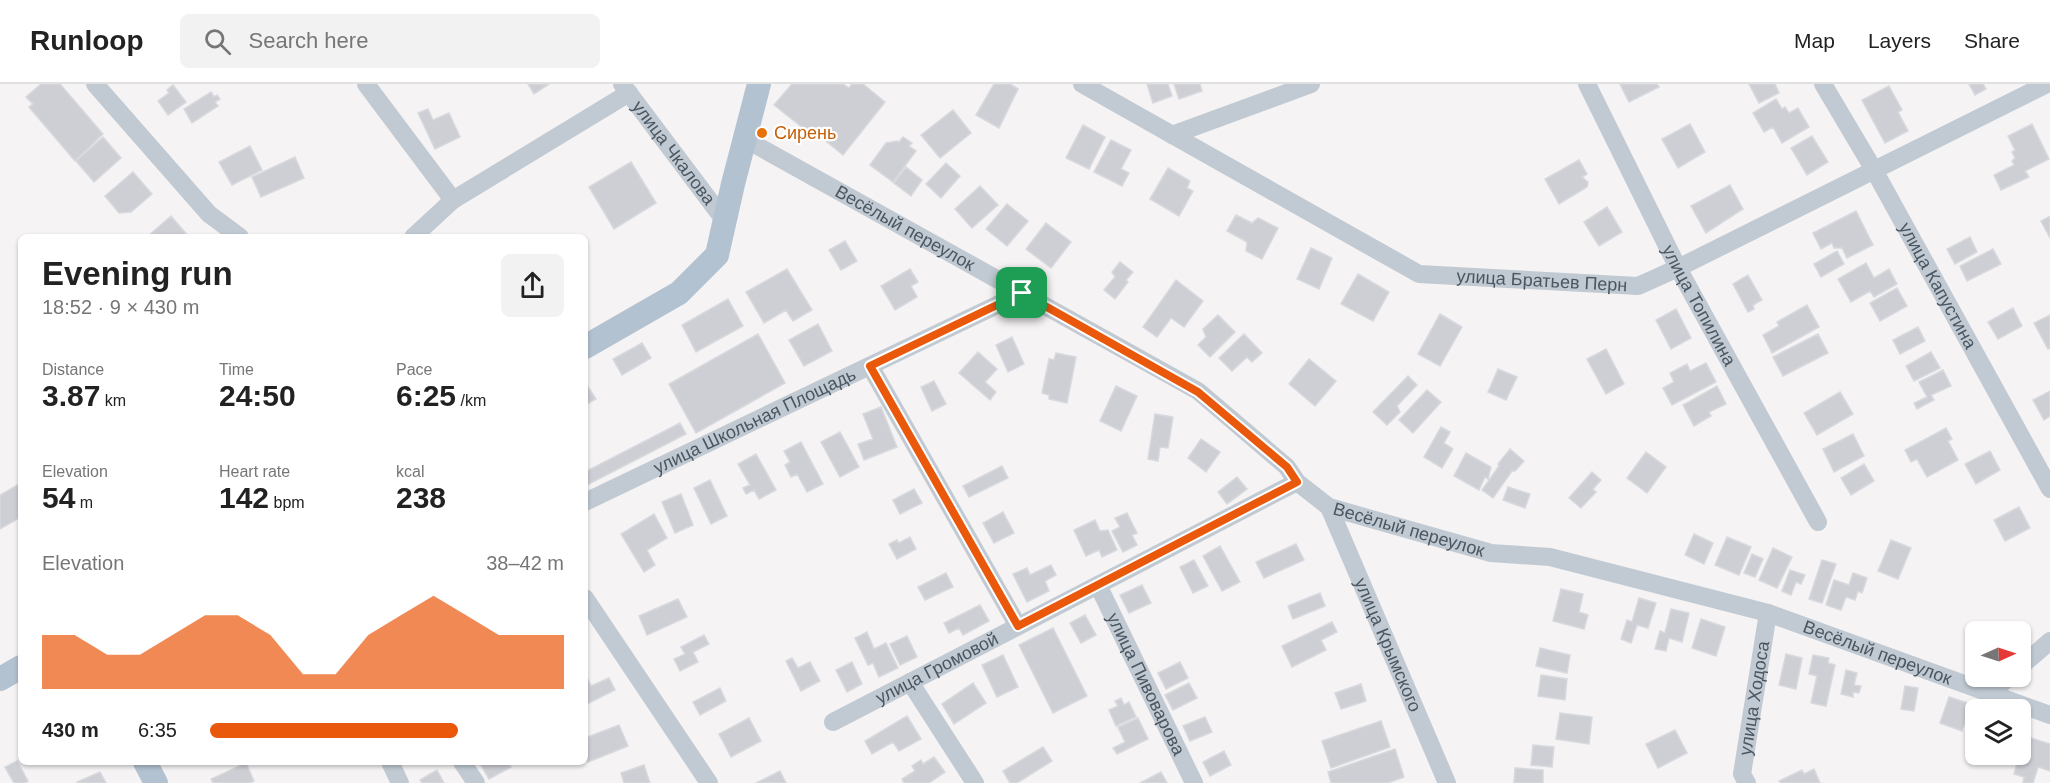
<!DOCTYPE html>
<html lang="en">
<head>
<meta charset="utf-8">
<style>
	body { margin:0; font-family:Helvetica,sans-serif; background:#f2f2f2; color:#222; height:100vh; display:flex; flex-direction:column; font-size:22px; white-space:nowrap }
	* { box-sizing:border-box; margin:0 }
	p { font-size:20px; color:#767676 }
	.icon { flex:none; width:33px; height:33px; fill:none; stroke:currentColor; stroke-width:2; stroke-linecap:round; stroke-linejoin:round }
	.map { position:relative; flex:1; overflow:hidden }
	.panel { position:absolute; left:18px; top:150px; width:570px; height:531px; display:flex; flex-direction:column; background:#fff; border-radius:9px; box-shadow:0 2px 4px #0004 }
	.panel>* { flex:none }
	.needle { width:39px; rotate:87deg }
	.controls { position:absolute; left:1965px; top:537px; display:grid; gap:12px }
	.controls a { display:grid; place-items:center; width:66px; height:66px; border-radius:9px; background:#fff; box-shadow:0 2px 4px #0004; font-size:30px }
	.pin { position:absolute; display:grid; place-items:center; width:51px; height:51px; color:#fff; margin:-26px; border-radius:12px; box-shadow:0 3px 9px #0006 }
	.round { display:grid; place-items:center; flex:none; width:63px; height:63px; border-radius:9px; background:#f2f2f2 }
	.headline { display:flex; align-items:center; justify-content:space-between; height:102px; padding:0 24px }
	h1 { font-size:33px; font-weight:800; line-height:45px }
	.stats { display:grid; grid-template-columns:repeat(3,1fr); gap:9px; height:102px; padding:6px 24px }
	.stats div { display:grid; align-content:center }
	.stats b { font-size:30px; font-weight:800 }
	.stats small { font-size:16px; font-weight:400 }
	.stats p { font-size:16px }
	.chart { height:168px; padding:12px 24px }
	.chart p { display:flex; justify-content:space-between }
	.chart svg { width:100%; height:108px; margin-top:6px; fill:#ea580c; opacity:.7 }
	ul { padding:0 24px; list-style:none; font-size:20px }
	li { display:grid; grid-template-columns:96px 72px 1fr; align-items:center; height:45px }
	li i { height:15px; border-radius:8px; background:#ea580c }
	header { display:flex; align-items:center; gap:36px; box-sizing:border-box; height:84px; padding:0 30px; background:#fff; border-bottom:2px solid #e0e0e0 }
	header strong { font-size:28px }
	nav { display:flex; gap:33px; margin-inline-start:auto; font-size:21px }
	.search { width:420px; height:54px; background:#f2f2f2; display:flex; align-items:center; gap:15px; box-sizing:border-box; padding:0 21px; border-radius:9px; color:#767676; font-size:22px }
	.map>svg:first-child { display:block }
	.building { fill:#cdcfd5; stroke:#d7d9de; stroke-width:1.5 }
	.lines { fill:none; stroke-linecap:round; stroke-linejoin:round }
	.minor { stroke:#c1cad2; stroke-width:18 }
	.major { stroke:#b3c2d1; stroke-width:24 }
	.route-casing { stroke:#fff; stroke-width:12 }
	.route { stroke:#ea580c; stroke-width:8 }
	.food-dot { fill:#e8710a; stroke:#fff; stroke-width:2 }
	.labels { text-anchor:middle; stroke-width:4.5; stroke-linejoin:round; paint-order:stroke }
	.food-label { font-size:18px; fill:#c56008; stroke:#fff; text-anchor:start }
	.street-label { font-size:18px; fill:#4a5661; stroke:#fff }
</style>
</head>
<body>
<header>
<strong>Runloop</strong>
<div class="search"><svg class="icon" aria-label="search" viewBox="0 0 24 24"><circle cx="10" cy="10" r="6"/><path d="M15 15l6 6"/></svg>Search here</div>
<nav><a>Map</a><a>Layers</a><a>Share</a></nav>
</header>
<div class="map">
<svg width="2050" height="699" viewBox="0 0 2050 699">
	<rect width="100%" height="100%" fill="#f5f3f3"/>
	<path class="building" d="M41,0H60L103,50L75,77L29,23L33,20L26,13Z
		M528,0H549L534,10Z
		M792,0H843L849,4L852,0H863L885,18L843,71L811,45L808,48L774,21Z
		M994,0H1010L1018,5L999,44L976,31Z
		M1147,0H1168L1172,12L1153,19Z
		M1174,0H1200L1202,7L1179,15Z
		M1620,0H1657L1659,3L1629,18Z
		M1749,0H1775L1779,9L1759,19Z
		M1969,0H1983L1986,5L1975,11Z
		M173,1L186,18L168,31L158,17L169,9L167,6Z
		M1889,2L1902,26L1898,28L1908,47L1885,59L1862,16Z
		M211,8L214,13L217,11L220,15L215,18L218,22L192,39L184,25Z
		M1776,15L1782,25L1785,23L1789,29L1798,24L1809,43L1782,59L1773,43L1764,48L1753,29Z
		M428,25L433,36L449,29L460,53L435,65L418,29Z
		M953,26L971,49L940,74L921,51Z
		M1690,40L1705,68L1678,84L1662,55Z
		M2032,40L2049,75L2025,87L2029,93L2001,106L1994,91L2014,81L2012,77L2015,74L2012,68L2015,66L2008,52Z
		M1083,41L1105,53L1089,85L1066,74Z
		M1812,52L1828,78L1807,91L1791,64Z
		M103,53L121,74L94,98L76,77Z
		M903,53L912,59L909,62L916,67L893,98L870,81L886,59L897,57L899,58Z
		M1111,56L1131,66L1121,85L1129,89L1122,102L1094,88Z
		M250,62L262,86L232,101L219,78Z
		M295,73L304,94L261,113L252,93Z
		M1579,76L1587,90L1582,93L1588,98L1587,103L1559,120L1545,95Z
		M631,78L656,119L614,145L589,103Z
		M946,79L960,92L941,114L926,100Z
		M906,83L922,96L911,112L894,99Z
		M1168,84L1190,97L1187,104L1193,107L1179,132L1150,115Z
		M133,88L152,110L131,128L119,129L105,112Z
		M1730,101L1743,125L1706,149L1691,122Z
		M980,102L998,121L972,144L955,125Z
		M1007,120L1028,137L1007,162L986,145Z
		M1607,123L1622,148L1599,162L1584,138Z
		M1856,127L1873,161L1847,174L1842,164H1834L1832,159L1821,165L1813,149Z
		M1236,131L1252,139L1258,134L1278,144L1262,175L1246,167L1247,158L1227,147Z
		M171,132L189,153H147Z
		M2050,132V154L2041,137Z
		M1046,139L1071,158L1051,184L1026,165Z
		M1970,153L1977,168L1955,180L1947,165Z
		M845,157L857,177L841,186L829,166Z
		M1311,164L1332,174L1319,205L1297,195Z
		M1993,165L2001,180L1967,197L1960,182Z
		M1837,167L1844,180L1821,193L1814,180Z
		M1120,178L1133,188L1126,196L1128,198L1115,215L1104,206L1115,193L1112,188Z
		M1866,179L1874,194L1889,185L1897,200L1874,213L1870,207L1851,218L1838,195Z
		M787,185L812,226L793,237L786,226L764,239L746,208Z
		M910,185L918,198L911,202L917,213L895,226L881,202Z
		M1358,190L1389,208L1373,237L1341,220Z
		M1748,191L1762,216L1753,221L1754,225L1748,228L1733,200Z
		M1176,196L1203,217L1184,243L1171,234L1157,253L1143,243Z
		M1897,204L1907,222L1880,237L1870,219Z
		M728,215L743,242L696,268L682,241Z
		M1807,221L1819,243L1772,269L1763,251L1779,242L1777,238Z
		M2013,224L2022,242L1998,255L1988,238Z
		M1676,225L1691,254L1671,265L1656,236Z
		M1440,230L1462,243L1440,282L1418,270Z
		M1218,231L1235,248L1210,273L1198,261L1206,253L1203,245Z
		M2050,231V264L2048,265L2034,239Z
		M818,240L832,267L804,282L789,256Z
		M1918,243L1925,257L1900,270L1893,256Z
		M758,250L785,299L696,349L669,300Z
		M1244,250L1262,269L1252,278L1247,273L1232,287L1219,274Z
		M1818,250L1828,269L1783,292L1773,273Z
		M1012,253L1024,280L1008,288L996,261Z
		M642,259L651,274L622,291L613,275Z
		M1606,265L1624,300L1606,310L1587,275Z
		M978,268L997,285L985,298L996,308L990,316L959,289Z
		M1931,268L1940,284L1914,297L1906,282Z
		M1056,269L1076,273L1067,319L1049,315V311L1042,309L1049,275L1054,276Z
		M1309,275L1336,297L1315,322L1289,300Z
		M1706,279L1716,298L1672,321L1663,304L1674,298L1670,289L1687,280L1690,287Z
		M1498,285L1517,293L1506,316L1488,308Z
		M1943,286L1951,302L1931,311L1934,316L1917,325L1914,319L1927,313L1919,298Z
		M1408,292L1417,301L1397,322L1400,328L1387,341L1373,328Z
		M934,297L946,320L932,327L921,303Z
		M1116,302L1137,312L1121,347L1100,337Z
		M1717,302L1726,320L1709,328L1711,332L1694,342L1683,321Z
		M588,303L596,315L585,321V305Z
		M1427,306L1441,318L1413,349L1399,336Z
		M2050,307V332L2044,336L2033,316Z
		M1840,308L1853,330L1817,351L1804,329Z
		M881,323L897,363L864,376L858,360L873,355L863,330Z
		M1155,330L1173,333L1168,364L1160,363L1158,377L1148,375Z
		M680,339L686,350L585,402V388Z
		M1441,343L1450,348L1444,359L1453,365L1442,384L1424,373Z
		M1946,344L1952,355L1948,357L1958,376L1927,393L1917,375L1911,378L1905,366Z
		M840,348L859,383L840,393L821,358Z
		M1853,350L1864,372L1834,388L1823,365Z
		M1201,355L1220,368L1206,388L1188,374Z
		M801,358L823,400L807,408L797,390L791,393L785,381L790,378L784,367Z
		M1510,365L1524,377L1515,387H1512L1493,414L1482,406L1499,382L1498,380Z
		M1990,367L2000,386L1976,400L1965,380Z
		M1646,368L1666,383L1647,409L1627,394Z
		M1466,369L1491,383L1488,395L1485,393L1479,406L1454,392Z
		M756,370L776,406L759,415L754,406L746,410L743,404L750,401L738,380Z
		M1864,380L1874,397L1851,411L1841,394Z
		M1002,382L1008,394L969,413L963,402Z
		M1592,388L1601,396L1593,405L1596,408L1581,424L1569,414Z
		M1237,393L1247,405L1227,420L1218,408Z
		M710,396L727,432L711,440L694,404Z
		M21,399V433L0,445V411Z
		M1508,403L1530,410L1525,424L1503,416Z
		M914,405L922,419L900,430L893,416Z
		M681,410L693,441L675,449L662,418Z
		M2019,423L2030,444L2005,457L1994,436Z
		M1003,428L1014,449L994,459L983,439Z
		M1127,429L1137,449L1132,451L1137,461L1123,468L1112,447L1120,443L1115,434Z
		M654,430L667,454L647,466L655,481L644,488L621,450Z
		M1095,436L1100,447L1108,446L1117,466L1102,473L1099,466L1086,472L1074,446Z
		M1694,450L1713,459L1704,480L1685,471Z
		M910,453L916,465L897,475L889,460L897,456L899,459Z
		M1727,453L1751,463L1739,491L1715,481Z
		M1891,456L1911,464L1898,495L1878,487Z
		M1296,460L1304,476L1264,494L1256,478Z
		M1220,462L1240,498L1222,507L1203,472Z
		M1773,464L1792,473L1777,504L1759,496Z
		M1752,470L1763,475L1755,493L1744,489Z
		M1194,476L1208,502L1193,509L1180,483Z
		M1822,476L1836,480L1822,519L1809,515Z
		M1051,481L1056,491L1045,497L1049,507L1027,518L1013,490L1027,484L1030,491Z
		M1790,486L1805,491L1801,500L1796,498L1791,511L1782,507Z
		M946,489L953,503L925,516L918,503Z
		M1853,489L1867,494L1862,509L1858,507L1855,516L1846,513L1841,526L1826,521L1834,496L1849,501Z
		M1142,501L1151,519L1129,529L1120,511Z
		M1561,505L1583,510L1579,528L1588,531L1584,545L1553,537Z
		M1320,509L1325,522L1293,535L1288,522Z
		M1639,514L1656,519L1648,544L1637,541L1631,559L1621,555L1627,536L1632,538Z
		M678,515L687,533L647,551L639,532Z
		M980,521L989,537L963,551L959,544L949,549L944,539Z
		M1671,525L1689,529L1682,558L1669,554L1666,567L1655,565L1660,547L1665,549Z
		M1085,531L1096,551L1081,559L1070,539Z
		M1701,535L1725,543L1716,572L1692,564Z
		M1332,538L1337,548L1321,556L1326,566L1292,583L1282,562Z
		M1053,544L1087,612L1053,629L1019,561Z
		M867,548L874,565L886,559L898,584L879,593L873,579L868,581L855,554Z
		M704,551L709,560L693,568L698,578L680,587L674,575L685,570L681,563Z
		M907,552L917,573L900,581L890,560Z
		M1540,564L1570,571L1567,589L1536,582Z
		M1786,570L1802,574L1796,605L1779,601Z
		M1003,571L1018,603L997,613L982,581Z
		M1813,571L1829,574L1828,579L1835,581L1826,622L1811,619L1817,592L1809,590Z
		M792,574L798,584L810,578L820,597L801,607L786,577Z
		M852,578L862,600L847,608L836,586Z
		M1180,578L1188,594L1166,605L1158,589Z
		M1846,586L1857,589L1854,601L1861,602L1859,609L1853,608V613L1841,610Z
		M585,589L591,602L609,594L615,606L585,621Z
		M1541,591L1567,595L1565,616L1538,612Z
		M973,599L986,619L954,640L942,620Z
		M1189,599L1197,614L1173,626L1165,611Z
		M1361,600L1366,617L1341,625L1335,609Z
		M1905,602L1918,604L1914,627L1901,625Z
		M720,604L726,617L700,631L693,618Z
		M1949,613L1971,620L1962,647L1940,639Z
		M1121,614L1124,621L1129,618L1136,633L1116,642L1109,626L1118,622L1115,617Z
		M1560,629L1592,633L1589,660L1556,655Z
		M907,632L921,655L899,667L893,658L872,670L865,657Z
		M1205,633L1212,648L1190,657L1183,642Z
		M749,634L761,657L731,673L719,650Z
		M1138,634L1148,655L1117,670L1113,664L1125,658L1118,643Z
		M1381,637L1390,663L1331,684L1322,657Z
		M619,641L628,662L588,678L585,670V654Z
		M1675,646L1687,669L1658,684L1646,660Z
		M2025,652L2050,660V687L2038,683L2033,699H2023L2024,693L2014,690Z
		M1533,661L1554,663L1552,683L1531,681Z
		M1043,663L1052,677L1017,699H1010L1003,687Z
		M1395,665L1404,693L1388,699H1331L1328,688Z
		M1224,667L1231,681L1210,692L1203,678Z
		M934,673L945,688L929,699H904L902,695L915,687L912,682L921,676L923,680Z
		M17,677L28,697L25,699H14L5,683Z
		M479,678H508L511,683L489,695Z
		M246,679L254,697L250,699H213L211,695Z
		M644,681L650,699H624L621,689Z
		M1515,684L1543,686V699H1514Z
		M1814,685L1820,699H1781L1779,697L1802,686L1804,690Z
		M437,686L444,699H422L420,696Z
		M780,687L786,699H756Z
		M100,688L106,699H78L77,698Z
		M1161,688L1167,699H1140Z"/>
	<g class="lines">
		<g class="minor">
			<path d="M95,0L209,130L240,153"/>
			<path d="M366,0L453,116"/>
			<path id="s1" d="M622,0L725,137"/>
			<path id="s2" d="M1082,0L1419,190L1638,202L1678,184L2047,0"/>
			<path id="s3" d="M1587,0L1678,184L1818,438"/>
			<path id="s4" d="M1823,0L1874,86L2050,405"/>
			<path d="M1172,51L1311,0"/>
			<path id="s5" d="M745,55L1198,307L1287,383L1297,398L1329,423L1491,469L1550,473L1768,529L2050,631"/>
			<path d="M413,153L453,116L629,9"/>
			<path d="M870,282L1018,542"/>
			<path id="s6" d="M585,418L1022,209"/>
			<path id="s7" d="M1329,423L1447,699"/>
			<path id="s8" d="M1098,501L1194,699"/>
			<path d="M585,514L709,699"/>
			<path d="M2020,583L2050,557"/>
			<path d="M910,598L975,699"/>
			<path d="M1991,609L2010,592"/>
			<path id="s9" d="M833,638L1297,398"/>
			<path d="M390,678L400,699"/>
			<path d="M462,678L476,699"/>
			<path id="s10" d="M1747,699L1742,690L1768,529"/>
		</g>
		<path class="major" d="M585,263L679,209L717,171L733,100L759,0
			M0,595L21,583
			M145,678L156,699"/>
	</g>
	<g class="lines">
		<defs>
			<path id="route" d="M1022,209L1198,308L1287,383L1297,398L1018,542L870,282Z"/>
		</defs>
		<use href="#route" class="route-casing"/>
		<use href="#route" class="route"/>
	</g>
	<circle class="food-dot" cx="762" cy="49" r="6"/>
	<g class="labels">
		<g class="food-label">
			<text x="774" y="55">Сирень</text>
		</g>
		<g class="street-label">
			<text dy="6" stroke="none"><textPath href="#s1" startOffset="86">улица Чкалова</textPath></text>
			<text dy="6" stroke="none"><textPath href="#s5" startOffset="183">Весёлый переулок</textPath></text>
			<text dy="6" stroke="none"><textPath href="#s2" startOffset="510">улица Братьев Перн</textPath></text>
			<text dy="6" stroke="none"><textPath href="#s4" startOffset="232">улица Капустина</textPath></text>
			<text dy="6" stroke="none"><textPath href="#s3" startOffset="248">улица Топилина</textPath></text>
			<text dy="6" stroke="none"><textPath href="#s6" startOffset="188">улица Школьная Площадь</textPath></text>
			<text dy="6" stroke="none"><textPath href="#s5" startOffset="777">Весёлый переулок</textPath></text>
			<text dy="6" stroke="none"><textPath href="#s7" startOffset="150">улица Крымского</textPath></text>
			<text dy="6" stroke="none"><textPath href="#s5" startOffset="1263">Весёлый переулок</textPath></text>
			<text dy="6" stroke="none"><textPath href="#s9" startOffset="117">улица Громовой</textPath></text>
			<text dy="6" stroke="none"><textPath href="#s8" startOffset="110">улица Пивоварова</textPath></text>
			<text dy="6" stroke="none"><textPath href="#s10" startOffset="87">улица Ходоса</textPath></text>
		</g>
	</g>
</svg>
<div class="controls">
<a><svg class="needle" viewBox="-14 -14 28 28"><path d="M0-13l5 13h-10z" fill="#e53935"/><path d="M0 13l5-13h-10z" fill="#767676"/></svg></a>
<a><svg class="icon" aria-label="layers" viewBox="0 0 24 24"><path d="M12 4l9 5-9 5-9-5zM3 14l9 5 9-5"/></svg></a>
</div>
<div class="pin" style="left:1022px;top:209px;background:#1e9e55"><svg class="icon" aria-label="arrive" viewBox="0 0 24 24"><path d="M6 21V4h12l-3 4 3 4H6"/></svg></div>
<section class="panel">
<div class="headline"><div><h1>Evening run</h1><p>18:52 · 9 × 430 m</p></div><a class="round"><svg class="icon" aria-label="share" viewBox="0 0 24 24"><path d="M12 15V3M7 8l5-5 5 5M5 13v7h14v-7"/></svg></a></div>
<div class="stats">
<div><p>Distance</p><b>3.87<small> km</small></b></div>
<div><p>Time</p><b>24:50</b></div>
<div><p>Pace</p><b>6:25<small> /km</small></b></div>
</div>
<div class="stats">
<div><p>Elevation</p><b>54<small> m</small></b></div>
<div><p>Heart rate</p><b>142<small> bpm</small></b></div>
<div><p>kcal</p><b>238</b></div>
</div>
<div class="chart"><p><span>Elevation</span>38–42 m</p>
<svg viewBox="0 0 160 44" preserveAspectRatio="none"><path d="M0 44V22L10 22L20 30L30 30L40 22L50 14L60 14L70 22L80 38L90 38L100 22L110 14L120 6L130 14L140 22L150 22L160 22V44z"/></svg>
</div>
<ul>
<li><b>430 m</b>6:35<i style="width:70%"></i></li>
</ul>
</section>
</div>
</body>
</html>
